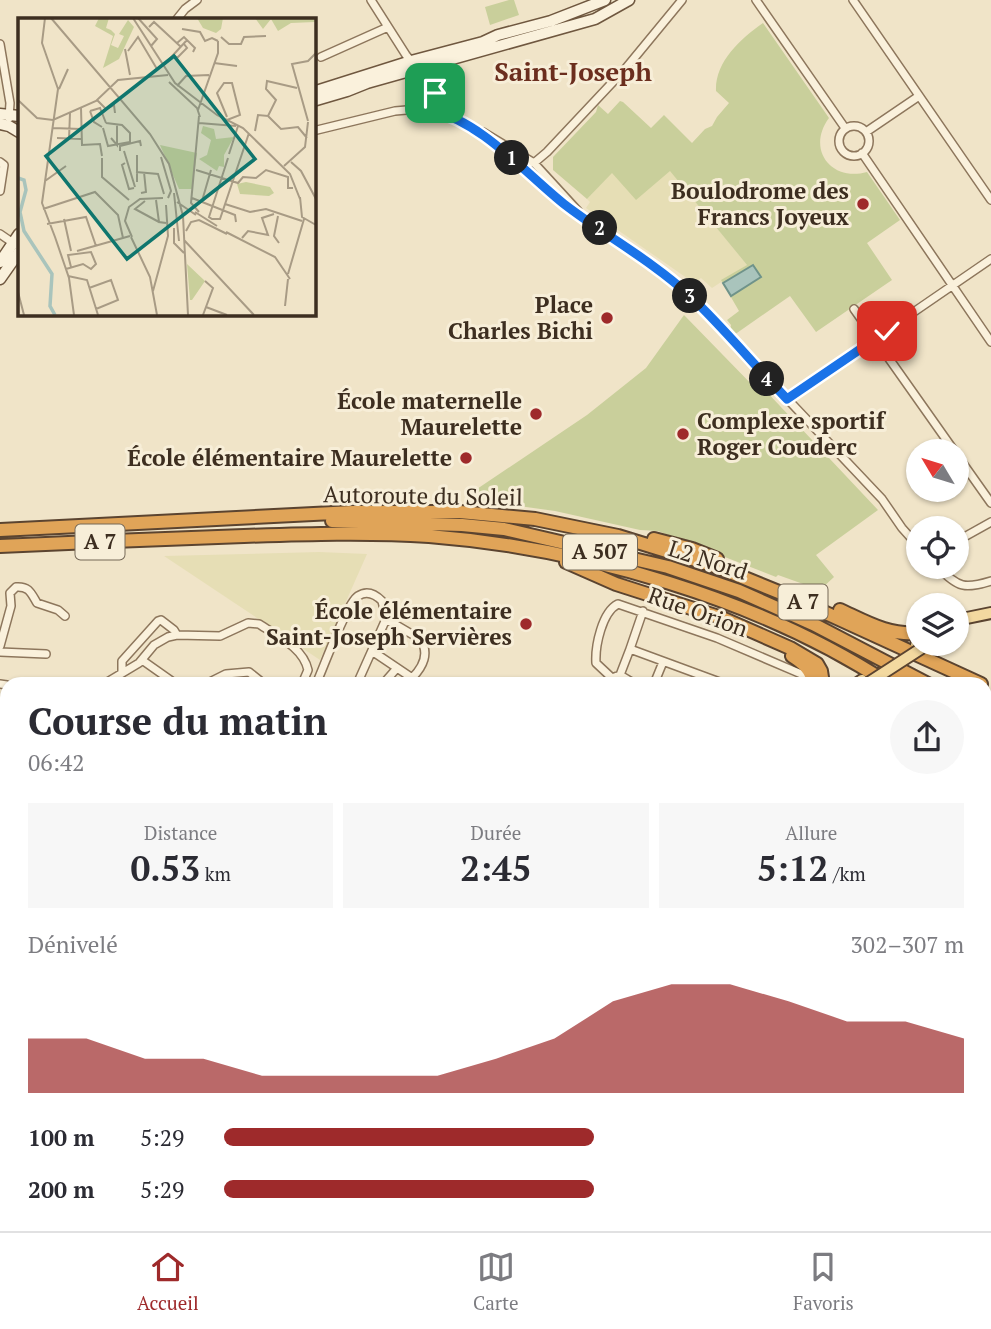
<!DOCTYPE html>
<html lang="fr">
<head>
<meta charset="utf-8">
<style>
	body { margin:0; font-family:"PT Serif",serif; background:#f7f7f7; color:#2b2b33; height:100vh; display:flex; flex-direction:column; font-size:26px; white-space:nowrap }
	* { box-sizing:border-box; margin:0 }
	p { font-size:23px; color:#7c7c81 }
	.icon { flex:none; width:38px; height:38px; fill:none; stroke:currentColor; stroke-width:2; stroke-linecap:round; stroke-linejoin:round }
	.map { position:relative; flex:1; overflow:hidden }
	.drawer { position:absolute; left:0px; top:677px; width:992px; height:555px; display:flex; flex-direction:column; background:#fff; border-radius:21px 21px 0 0; box-shadow:0 2px 5px #0004 }
	.drawer>* { flex:none }
	.needle { width:46px; rotate:308deg }
	.fabs { position:absolute; left:906px; top:439px; display:grid; gap:14px }
	.fabs a { display:grid; place-items:center; width:63px; height:63px; border-radius:50%; background:#fff; box-shadow:0 2px 5px #0004; font-size:35px }
	.pin { position:absolute; display:grid; place-items:center; width:60px; height:60px; color:#fff; margin:-30px; border-radius:14px; box-shadow:0 4px 10px #0006 }
	.km { position:absolute; width:35px; height:35px; margin:-18px; border-radius:50%; background:#222; color:#fff; font-size:19px; line-height:35px; text-align:center }
	.round { display:grid; place-items:center; flex:none; width:74px; height:74px; border-radius:37px; background:#f7f7f7 }
	.head { display:flex; align-items:center; justify-content:space-between; height:119px; padding:0 28px }
	h1 { font-size:38px; font-weight:600; line-height:52px }
	.metrics { display:grid; grid-template-columns:repeat(3,1fr); gap:10px; height:119px; padding:7px 28px }
	.metrics div { display:grid; align-content:center; border-radius:0px; background:#f7f7f7; text-align:center }
	.metrics b { font-size:35px; font-weight:600 }
	.metrics small { font-size:19px; font-weight:400 }
	.metrics p { font-size:19px }
	.chart { height:196px; padding:14px 28px }
	.chart p { display:flex; justify-content:space-between }
	.chart svg { width:100%; height:126px; margin-top:7px; fill:#9e2a2b; opacity:.7 }
	ul { padding:0 28px; list-style:none; font-size:23px }
	li { display:grid; grid-template-columns:112px 84px 1fr; align-items:center; height:52px }
	li i { height:18px; border-radius:9px; background:#9e2a2b }
	.menu { display:flex; justify-content:space-around; align-items:center; height:98px; border-top:2px solid #e1e1e2; background:#fff; font-size:19px; color:#7c7c81 }
	.menu a { display:grid; justify-items:center; gap:4px }
	.menu .active { color:#9e2a2b }
	.map>svg:first-child { display:block }
	.farmland { fill:#e6deb5 }
	.green { fill:#c9cf9b }
	.water { fill:#a9c4bc; stroke:#6f938a; stroke-width:2 }
	.lines { fill:none; stroke-linecap:round; stroke-linejoin:round }
	.minor-casing { stroke:#8d765c; stroke-width:10 }
	.tertiary-casing { stroke:#8d765c; stroke-width:12 }
	.secondary-casing { stroke:#6f573f; stroke-width:13 }
	.primary-casing { stroke:#5b4430; stroke-width:14 }
	.motorway-casing { stroke:#5b4430; stroke-width:16 }
	.minor { stroke:#faf1dc; stroke-width:7 }
	.tertiary { stroke:#faf1dc; stroke-width:9 }
	.secondary { stroke:#faf1dc; stroke-width:10 }
	.primary { stroke:#f3d9a0; stroke-width:10 }
	.motorway { stroke:#e0a458; stroke-width:12 }
	.rail-casing { stroke:#3d2e20; stroke-width:5 }
	.rail { stroke:#f7eed8; stroke-width:2.5; stroke-dasharray:8; stroke-linecap:butt }
	.primary-bridge-casing { stroke:#5b4430; stroke-width:14; stroke-linecap:butt }
	.primary-bridge { stroke:#f3d9a0; stroke-width:10 }
	.route-casing { stroke:#fff; stroke-width:14 }
	.route { stroke:#1a73e8; stroke-width:9 }
	.poi-dot { fill:#9e2a2b; stroke:#f7eed8; stroke-width:2.5 }
	.labels { text-anchor:middle; stroke-width:6; stroke-linejoin:round; paint-order:stroke }
	.shield { fill:#f7eed8; stroke:#756857; stroke-width:2 }
	.shield-label { font-size:21px; font-weight:bold; fill:#3d2e20 }
	.poi-label { font-size:23px; font-weight:bold; fill:#3d2e20; stroke:#f7eed8; text-anchor:end }
	.street-label { font-size:23px; fill:#3d2e20; stroke:#f7eed8 }
	.quarter-label { font-size:26px; font-weight:bold; fill:#6b2e1e; stroke:#f7eed8 }
	.inset-river { fill:none; stroke:#a9c4bc; stroke-width:3.5 }
	.inset-road { fill:none; stroke:#a89b85; stroke-width:2 }
	.view { fill:#0f766e; fill-opacity:0.15; stroke:#0f766e; stroke-width:3.5 }
	.inset-edge { fill:none; stroke:#3d2e20; stroke-width:3.5 }
</style>
</head>
<body>
<div class="map">
<svg width="991" height="1231" viewBox="0 0 991 1231">
	<rect width="100%" height="100%" fill="#f0e4c8"/>
	<path class="farmland" d="M670,170L747,265L712,288L701,278L694,283L586,208L590,202L587,199L612,172Z
		M319,552L367,554L320,660L164,556Z"/>
	<path class="green" d="M509,0H514L519,15L490,25L485,7Z
		M763,23L829,118C806,149 831,182 867,172L900,220L867,243L892,280L816,332L790,296L734,335L730,331L731,325L727,320L739,311L721,280L747,265L670,171L636,200L612,173L587,199L553,170V157L596,112L598,105L608,114L620,101L623,102L651,128L664,115L692,143L705,129L712,126L717,117L729,103L716,91C715,62 740,39 763,23Z
		M684,315L759,392L764,389L878,510L816,555L834,577L820,590L778,575L776,577L658,531L640,530L555,511L468,499L474,491L587,415L646,368Z"/>
	<path class="water" d="M753,265L761,277L731,296L723,283Z"/>
	<g class="lines">
		<defs>
			<path id="minor" d="M371,0L406,55L432,87L435,93L431,110
				M756,0L845,128
				M853,0L991,200
				M177,19L185,9L197,0
				M0,44L10,103L9,118
				M321,57L388,27
				M839 141a15 15 0 1 1 30 0a15 15 0 1 1-30 0Z
				M313,131L395,111L418,109L431,110L450,115L476,130L531,173L565,204L611,236L688,294L882,499L902,528L919,547
				M483,132L534,163L578,211
				M866,132L919,96
				M862,153L991,342
				M0,162L4,165L0,191
				M522,163H534L547,152L626,68L682,0
				M0,234L16,245
				M854,309L955,452
				M787,399L991,259
				M957,455L991,503
				M957,541L991,522
				M938,567C958,588 965,589 991,581
				M386,619L420,639C430,653 423,667 412,678
				M0,646L11,606L10,593L16,587C29,586 31,593 37,603L58,610L65,616
				M630,649L643,611
				M372,651L418,682V684
				M0,652L46,654
				M142,660L176,684
				M122,671V661L158,621L161,620L174,630L177,635
				M620,675L635,684
				M612,678L596,663C595,646 602,612 618,604L717,638L806,676
				M0,684L7,685
				M104,684L139,663L154,645L168,637L177,635L220,636L248,623L259,624C277,636 303,647 308,670L302,684
				M206,684L226,674L249,672L264,684
				M316,684C324,667 346,604 358,596C367,590 375,594 382,601L386,619L357,684
				M383,684L397,668
				M607,684L612,678L620,675L630,649L725,684
				M654,684L663,662
				M0,757L7,746
				M0,789L7,790
				M985,842L991,845
				M985,865L991,853
				M0,893L7,898
				M0,1019L7,1011
				M0,1071L7,1070
				M150,1231V1225
				M366,1231L369,1225
				M396,1231L398,1225"/>
			<path id="tertiary" d="M0,1188L7,1196
				M34,1225L39,1231
				M807,1231L810,1225
				M817,1231L819,1225"/>
			<path id="secondary" d="M313,92L411,61L483,42L498,35L551,21L605,0
				M313,101L347,91L367,83L595,19L629,0
				M0,114L19,116
				M0,124L9,126L19,132
				M0,262L19,234
				M0,279L19,252"/>
			<path id="primary" d="M957,620L991,613
				M916,645L919,643
				M856,684L862,680
				M985,1120L991,1121"/>
			<path id="motorway" d="M332,521L462,525L504,529L668,567L739,591L813,624L928,684
				M0,530L353,512H460L535,519L618,536L715,566L791,597L981,684
				M654,539L692,549L717,559
				M0,546C81,542 163,539 244,536C306,534 368,532 429,536C583,548 760,599 889,684
				M566,562L616,584L722,618L790,648L817,664L821,671L823,684
				M840,610C866,622 889,636 919,633
				M792,656C803,663 812,670 813,684
				M882,673L906,684
				M985,721L991,725
				M985,735L991,739
				M985,751L991,755
				M985,771L991,774"/>
		</defs>
		<use href="#minor" class="minor-casing"/>
		<use href="#tertiary" class="tertiary-casing"/>
		<use href="#secondary" class="secondary-casing"/>
		<use href="#primary" class="primary-casing"/>
		<use href="#motorway" class="motorway-casing"/>
		<use href="#minor" class="minor"/>
		<use href="#tertiary" class="tertiary"/>
		<use href="#secondary" class="secondary"/>
		<use href="#primary" class="primary"/>
		<use href="#motorway" class="motorway"/>
		<defs>
			<path id="rail" d="M985,922L991,921
				M0,1091L7,1090"/>
		</defs>
		<use href="#rail" class="rail-casing"/>
		<use href="#rail" class="rail"/>
		<defs>
			<path id="primary-bridge" d="M868,683L922,648"/>
		</defs>
		<use href="#primary-bridge" class="primary-bridge-casing"/>
		<use href="#primary-bridge" class="primary-bridge"/>
	</g>
	<g class="lines">
		<defs>
			<path id="route" d="M435,93L431,110C482,122 524,172 564,204C604,235 651,260 689,295C723,327 754,365 787,399L887,331"/>
		</defs>
		<use href="#route" class="route-casing"/>
		<use href="#route" class="route"/>
	</g>
	<g class="poi-dot">
		<circle cx="863" cy="204" r="7"/>
		<circle cx="607" cy="318" r="7"/>
		<circle cx="536" cy="414" r="7"/>
		<circle cx="683" cy="434" r="7"/>
		<circle cx="466" cy="458" r="7"/>
		<circle cx="526" cy="624" r="7"/>
	</g>
	<g class="labels">
		<g class="shield">
			<rect x="75.5" y="524.5" width="49" height="35" rx="5"/>
			<rect x="563" y="534.5" width="74" height="35" rx="5"/>
			<rect x="778.5" y="584.5" width="49" height="35" rx="5"/>
		</g>
		<g class="shield-label">
			<text x="100" y="549">A 7</text>
			<text x="600" y="559">A 507</text>
			<text x="803" y="609">A 7</text>
		</g>
		<g class="poi-label">
			<text x="849" y="199">Boulodrome des<tspan x="849" dy="26">Francs Joyeux</tspan></text>
			<text x="593" y="313">Place<tspan x="593" dy="26">Charles Bichi</tspan></text>
			<text x="522" y="409">École maternelle<tspan x="522" dy="26">Maurelette</tspan></text>
			<text x="697" y="429" text-anchor="start">Complexe sportif<tspan x="697" dy="26">Roger Couderc</tspan></text>
			<text x="452" y="466">École élémentaire Maurelette</text>
			<text x="512" y="619">École élémentaire<tspan x="512" dy="26">Saint-Joseph Servières</tspan></text>
		</g>
		<g class="street-label">
			<text transform="translate(423 496) rotate(1)" y="8">Autoroute du Soleil</text>
			<text transform="translate(708 560) rotate(18)" y="8">L2 Nord</text>
			<text transform="translate(698 612) rotate(20)" y="8">Rue Orion</text>
		</g>
		<g class="quarter-label">
			<text x="573" y="81">Saint-Joseph</text>
		</g>
	</g>
	<g transform="translate(18 18)">
		<rect width="298" height="298" fill="#f0e4c8"/>
		<path d="M81,0H91L88,10L93,12L97,16L93,27L100,30L106,18L101,16L110,2L116,9L101,41L85,50L95,18L77,8ZM179,0H205L203,11L198,15L185,10ZM237,0H297V4L273,5L260,13L253,1L245,11ZM185,108L196,111L198,121L216,119L206,137V149L201,148L199,153L181,141L189,137L193,122L183,115ZM142,127L179,135L174,171H161ZM228,164L252,169L256,175L251,178L222,176L219,166ZM169,246L187,263L174,282H172Z" fill="#c9cf9b"/>
		<path class="inset-river" d="M0,160L6,162L8,172L2,194L6,213L34,256L32,288L37,297"/>
		<path class="inset-road" d="M27,0L24,25L40,71L24,185L37,219M33,0L132,116L151,146L165,198L170,297M115,0L157,65L199,97L225,110L272,156L282,181M120,0L139,21L133,28M131,9L136,4L163,29M164,11L182,14L187,23L194,20L200,23M203,19L211,26H223L226,19L248,18M159,25L166,19L177,30L175,34M107,31L112,57M110,33L120,19L139,51L132,57M156,37L159,40L169,30L166,26M196,45L219,48M145,48L169,22M151,64L179,90L182,99M159,68L168,58L191,57M41,71L50,51M0,82L19,100L35,102L78,83L100,62L150,57M79,82L88,91L96,87L97,95M63,90L64,127L82,126L84,138M180,92L200,35V23M72,93L82,90L88,105M72,93L76,104L84,109M250,98L263,111L280,109L289,120M209,102L222,97L214,65H206L199,75L209,99M290,103L274,46L290,43L298,35M181,105L218,108M35,110L63,111M85,110L90,128L112,124V115L104,107L88,105M237,113L240,97L250,98L258,82L248,71L249,63L279,70M39,120L63,121M93,120L99,127V106M51,121L52,95M102,133V128L122,123L123,128M106,133L117,169M211,136L220,108M143,139L153,173L150,180M84,140V159L111,182M210,140L191,199L194,201H202L231,115M273,144L283,153L298,181M107,145L104,147L111,171L116,170M266,148L287,129L290,104M178,152L220,165L225,159L238,160L248,152L270,159V170H275M118,154L140,156L146,176M27,163L48,148M119,164V137M123,175L128,174L126,154M156,175L161,223M282,179L284,199L298,207M174,180L217,197L218,204M138,182L141,204L148,205M127,183L117,191L141,204M184,183L193,152M159,184L178,197M207,186L232,194L248,191L284,203M25,191L77,174L100,197L105,220M177,194L199,208M181,194L173,185L181,98M260,198L256,218L261,225M46,201L53,233M29,206L68,199L78,228M156,210V225L166,235M168,213L173,204L181,202L209,216M208,214L257,239L272,261M37,219L51,260L56,297M113,219L132,259L139,297M114,219L107,203L111,189L122,181L145,180M224,220L230,213L250,217L244,200L256,196M166,222L236,297M59,233L112,218M48,251L65,246L73,251L78,246L73,234L50,237L53,249M270,256L286,201M50,258L69,262L80,297M71,270L93,262L100,282L78,291M135,273L150,218L148,187M0,274L6,297M267,288L270,261M188,289L209,297M185,297L195,270L187,263"/>
		<path class="view" d="M156,38L237,141L109,241L28,138Z"/>
		<rect width="298" height="298" class="inset-edge"/>
	</g>
</svg>
<div class="fabs">
<a><svg class="needle" viewBox="-14 -14 28 28"><path d="M0-13l5 13h-10z" fill="#e53935"/><path d="M0 13l5-13h-10z" fill="#7c7c81"/></svg></a>
<a><svg class="icon" aria-label="locate" viewBox="0 0 24 24"><circle cx="12" cy="12" r="6"/><path d="M12 2v4M12 18v4M2 12h4M18 12h4"/></svg></a>
<a><svg class="icon" aria-label="layers" viewBox="0 0 24 24"><path d="M12 4l9 5-9 5-9-5zM3 14l9 5 9-5"/></svg></a>
</div>
<div class="pin" style="left:435px;top:93px;background:#1e9e55"><svg class="icon" aria-label="arrive" viewBox="0 0 24 24"><path d="M6 21V4h12l-3 4 3 4H6"/></svg></div>
<div class="pin" style="left:887px;top:331px;background:#d93025"><svg class="icon" aria-label="check" viewBox="0 0 24 24"><path d="M5 12l5 5 9-10"/></svg></div>
<b class="km" style="left:512px;top:158px">1</b>
<b class="km" style="left:600px;top:228px">2</b>
<b class="km" style="left:690px;top:296px">3</b>
<b class="km" style="left:767px;top:379px">4</b>
<section class="drawer">
<div class="head"><div><h1>Course du matin</h1><p>06:42</p></div><a class="round"><svg class="icon" aria-label="share" viewBox="0 0 24 24"><path d="M12 15V3M7 8l5-5 5 5M5 13v7h14v-7"/></svg></a></div>
<div class="metrics">
<div><p>Distance</p><b>0.53<small> km</small></b></div>
<div><p>Durée</p><b>2:45</b></div>
<div><p>Allure</p><b>5:12<small> /km</small></b></div>
</div>
<div class="chart"><p><span>Dénivelé</span>302–307 m</p>
<svg viewBox="0 0 160 44" preserveAspectRatio="none"><path d="M0 44V25L10 25L20 32L30 32L40 38L50 38L60 38L70 38L80 32L90 25L100 12L110 6L120 6L130 12L140 19L150 19L160 25V44z"/></svg>
</div>
<ul>
<li><b>100 m</b>5:29<i style="width:50%"></i></li>
<li><b>200 m</b>5:29<i style="width:50%"></i></li>
</ul>
</section>
</div>
<nav class="menu">
<a class="active"><svg class="icon" aria-label="home" viewBox="0 0 24 24"><path d="M3 11l9-7 9 7M6 9v11h12V9"/></svg>Accueil</a>
<a><svg class="icon" aria-label="map" viewBox="0 0 24 24"><path d="M3 6l6-2 6 2 6-2v14l-6 2-6-2-6 2zM9 4v14M15 6v14"/></svg>Carte</a>
<a><svg class="icon" aria-label="saved" viewBox="0 0 24 24"><path d="M7 4h10v16l-5-4-5 4z"/></svg>Favoris</a>
</nav>
</body>
</html>
